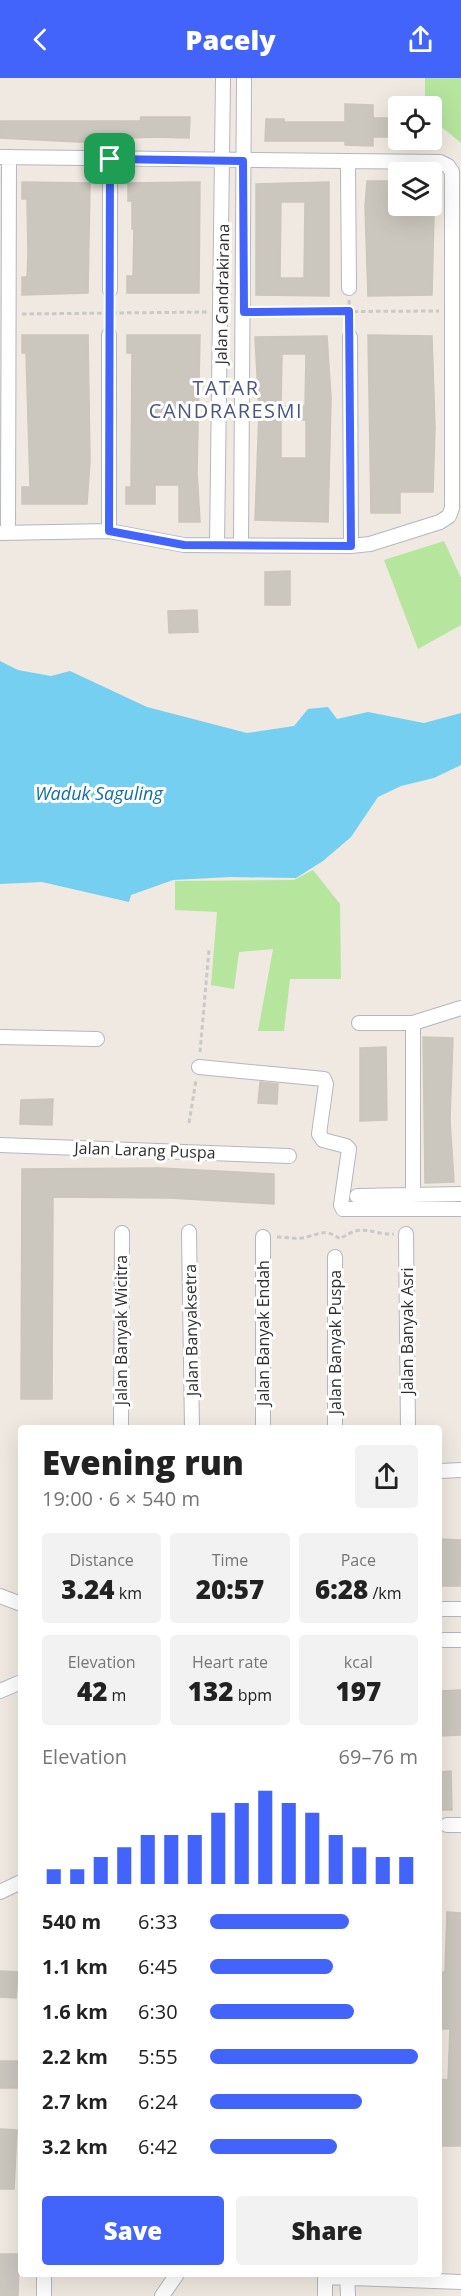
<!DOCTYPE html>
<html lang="en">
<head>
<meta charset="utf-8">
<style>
	body { margin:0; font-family:"Open Sans",sans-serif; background:#f2f2f2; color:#222; height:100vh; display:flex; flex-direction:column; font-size:22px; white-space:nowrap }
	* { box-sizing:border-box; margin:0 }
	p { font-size:20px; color:#767676 }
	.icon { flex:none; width:33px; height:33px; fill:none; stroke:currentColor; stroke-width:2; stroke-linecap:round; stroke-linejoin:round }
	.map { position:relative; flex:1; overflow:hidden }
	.panel { position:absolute; left:18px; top:1347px; width:424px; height:852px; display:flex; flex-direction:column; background:#fff; border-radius:6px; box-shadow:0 6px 24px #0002 }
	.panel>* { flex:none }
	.controls { position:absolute; left:388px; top:18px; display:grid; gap:12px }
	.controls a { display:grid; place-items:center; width:54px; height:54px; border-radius:6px; background:#fff; box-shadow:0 6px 24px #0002; font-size:30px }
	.pin { position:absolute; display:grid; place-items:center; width:51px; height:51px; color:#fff; margin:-26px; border-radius:12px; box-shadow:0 3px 9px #0006 }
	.round { display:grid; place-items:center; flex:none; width:63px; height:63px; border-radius:6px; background:#f2f2f2 }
	.overview { display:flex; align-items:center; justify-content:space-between; height:102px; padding:0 24px }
	h1 { font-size:33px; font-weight:800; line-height:45px }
	.stats { display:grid; grid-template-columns:repeat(3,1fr); gap:9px; height:102px; padding:6px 24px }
	.stats div { display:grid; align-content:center; border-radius:6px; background:#f2f2f2; text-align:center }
	.stats b { font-size:26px; font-weight:800 }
	.stats small { font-size:16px; font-weight:400 }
	.stats p { font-size:16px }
	.chart { height:168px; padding:12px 24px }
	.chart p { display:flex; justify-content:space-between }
	.chart svg { width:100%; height:108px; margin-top:6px; stroke:#4264fb; stroke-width:6 }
	.primary-button { display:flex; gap:12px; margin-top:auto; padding:12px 24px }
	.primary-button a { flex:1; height:69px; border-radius:6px; background:#4264fb; color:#fff; font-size:24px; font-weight:800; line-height:69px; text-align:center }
	.primary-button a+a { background:#f2f2f2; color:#222 }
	ul { padding:0 24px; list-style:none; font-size:20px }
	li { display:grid; grid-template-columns:96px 72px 1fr; align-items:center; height:45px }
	li i { height:15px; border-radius:8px; background:#4264fb }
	header { display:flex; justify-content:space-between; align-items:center; height:78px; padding:0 24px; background:#4264fb; color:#fff; font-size:27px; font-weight:800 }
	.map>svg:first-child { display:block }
	.green { fill:#b6e59e }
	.water { fill:#75cff0 }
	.building { fill:#cbc7bf; stroke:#cbc5ba; stroke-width:1.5; fill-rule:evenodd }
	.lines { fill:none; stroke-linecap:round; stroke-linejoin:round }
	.minor-casing { stroke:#b4b7c1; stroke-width:16 }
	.path { stroke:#c9c9c9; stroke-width:3; stroke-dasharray:4.5 3; stroke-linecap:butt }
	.minor { stroke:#fff; stroke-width:14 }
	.route-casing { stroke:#fff; stroke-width:12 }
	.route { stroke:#4264fb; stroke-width:8 }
	.labels { text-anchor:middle; stroke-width:6; stroke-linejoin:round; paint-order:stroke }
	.street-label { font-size:16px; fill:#2e2e2e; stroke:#fff }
	.water-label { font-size:18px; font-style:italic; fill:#0d6fa3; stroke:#fff }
	.quarter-label { font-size:20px; letter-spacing:1.5px; fill:#4d5680; stroke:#fff }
</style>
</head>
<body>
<header><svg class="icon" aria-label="back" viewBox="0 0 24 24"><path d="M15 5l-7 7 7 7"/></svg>Pacely<svg class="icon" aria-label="share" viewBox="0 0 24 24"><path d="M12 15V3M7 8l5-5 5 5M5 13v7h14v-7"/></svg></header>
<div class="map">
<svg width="461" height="2218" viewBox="0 0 461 2218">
	<rect width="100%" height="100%" fill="#efe9e1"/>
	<path class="green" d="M425,0H461V65L432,41V28H425Z
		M444,463L461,500V547L418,571L384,482Z
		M313,792L340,826L341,901H290L284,953H258L273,871L239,874L234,911L211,907L217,834L175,832V803L294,802Z"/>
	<path class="water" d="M0,583L18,592L51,598L70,593L147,629L247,655L294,648L308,631L328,629L337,641L368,634L424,645L461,635V687L434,700L401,708L378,719L351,759L323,783L296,800L231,799L173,802L131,817L129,824L42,804L0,806Z"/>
	<path class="building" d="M345,26L373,27V40H399V59H373V68L345,67V63H265L266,41H284V44H345Z
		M141,39H190L189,60L155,59L129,60V64H78L0,60V43H140Z
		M367,103H396V135H434L432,217L368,218L365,128Z
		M22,104L90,105L88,215L22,217V199H27L28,176L27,121H22Z
		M200,104L199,215H127V198H133L134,151H132V123H128V105Z
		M329,104V218L256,217V106ZM281,124H305L304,200H280Z
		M22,257H88L90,383L87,426H22V409H30L26,275H22Z
		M127,257H200L197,393L200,444H179V407H155V426H126V409H131L132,275H127Z
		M368,257L432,258L435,350L433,414H400V435H371Z
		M327,258L331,320L328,444L255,442L259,334L255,259ZM282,276H306L305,328H281ZM281,342H306V380H281Z
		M290,493V527H265V494Z
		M197,532L198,554L169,555L168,533Z
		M423,959L453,960L450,1042L454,1104L425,1105Z
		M386,969L387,1042L360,1043V970Z
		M260,1004L278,1006L277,1026L258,1025Z
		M53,1021L52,1047L20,1046L21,1022Z
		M160,1090L274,1096V1126L169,1120L53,1119L52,1321H21L22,1091Z
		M440,1461L461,1462L460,1508H440Z
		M461,1612V1657L440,1658V1613Z
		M451,1693L452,1732H440V1694Z
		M447,1834L461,1835V2068H440V2001L448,2002L450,1951H440V1894H445Z
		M0,1893L18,1894L16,1920L0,1919Z
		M0,1983H18V2010H0Z
		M0,2051L17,2052L14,2111H0Z
		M0,2176H19L18,2218H0Z"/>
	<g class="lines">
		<defs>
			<path id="minor" d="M0,79L440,84L448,88L452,94V430L449,438L440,444L370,466L351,468L184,467L109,453L0,455
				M348,85L349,210
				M110,212V81
				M350,259L351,468
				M109,453V257
				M8,455L9,79
				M217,467L223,0
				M241,467L244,0
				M359,945H413L461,930
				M0,959L97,961
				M199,989L324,1001L326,1006L319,1056L323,1062L346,1068L349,1071L341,1127L343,1131H461
				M0,1067L289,1078
				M413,1116V945
				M357,1118L461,1116
				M189,1154L192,1350
				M406,1156L408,1350
				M263,1159V1350
				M121,1350L122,1155
				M335,1350V1179
				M440,1393L461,1392
				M0,1518L21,1526
				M440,1531H461
				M440,1562H461
				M0,1613L21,1604
				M447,1747H461
				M0,1814L21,1804
				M44,2196V2218
				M325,2196V2218
				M347,2196L348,2218
				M325,2199L461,2204
				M162,2218L177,2196"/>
		</defs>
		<use href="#minor" class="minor-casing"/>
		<path class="path" d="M349,222L350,245
			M256,234L439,233
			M22,236L208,234
			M109,243V226
			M200,974L209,872
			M189,1045L196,1002
			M277,1159C286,1159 299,1162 307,1159C321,1155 327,1151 340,1161C364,1144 370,1157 394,1156"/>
		<use href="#minor" class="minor"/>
	</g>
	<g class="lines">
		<defs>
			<path id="route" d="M110,81L243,83L244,234L349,233L351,468L184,467L109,453Z"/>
		</defs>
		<use href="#route" class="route-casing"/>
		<use href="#route" class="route"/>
	</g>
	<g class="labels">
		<g class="street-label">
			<text transform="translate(222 216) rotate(-89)" y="6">Jalan Candrakirana</text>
			<text transform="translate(145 1072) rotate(2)" y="6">Jalan Larang Puspa</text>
			<text transform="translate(121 1252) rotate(-90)" y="6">Jalan Banyak Wicitra</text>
			<text transform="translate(191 1252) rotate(-91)" y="6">Jalan Banyaksetra</text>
			<text transform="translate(407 1253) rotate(-90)" y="6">Jalan Banyak Asri</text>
			<text transform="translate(263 1255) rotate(-90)" y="6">Jalan Banyak Endah</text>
			<text transform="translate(335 1264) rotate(-90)" y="6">Jalan Banyak Puspa</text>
		</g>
		<g class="water-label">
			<text x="99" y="722">Waduk Saguling</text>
		</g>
		<g class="quarter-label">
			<text x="226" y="317">TATAR<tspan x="226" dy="23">CANDRARESMI</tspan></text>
		</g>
	</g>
</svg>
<div class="controls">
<a><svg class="icon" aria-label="locate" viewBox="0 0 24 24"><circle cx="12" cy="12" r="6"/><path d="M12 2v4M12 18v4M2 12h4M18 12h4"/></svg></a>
<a><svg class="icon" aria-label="layers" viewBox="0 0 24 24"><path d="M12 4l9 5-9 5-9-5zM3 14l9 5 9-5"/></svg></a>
</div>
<div class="pin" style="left:110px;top:81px;background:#1e9e55"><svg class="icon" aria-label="arrive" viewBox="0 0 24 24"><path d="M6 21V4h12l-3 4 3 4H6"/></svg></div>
<section class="panel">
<div class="overview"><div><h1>Evening run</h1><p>19:00 · 6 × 540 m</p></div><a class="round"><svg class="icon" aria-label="share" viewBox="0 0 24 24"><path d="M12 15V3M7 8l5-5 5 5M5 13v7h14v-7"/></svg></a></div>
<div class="stats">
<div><p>Distance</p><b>3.24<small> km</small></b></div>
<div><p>Time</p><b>20:57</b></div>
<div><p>Pace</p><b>6:28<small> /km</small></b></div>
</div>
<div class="stats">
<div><p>Elevation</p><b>42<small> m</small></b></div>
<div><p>Heart rate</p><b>132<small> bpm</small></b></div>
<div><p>kcal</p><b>197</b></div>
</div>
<div class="chart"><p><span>Elevation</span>69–76 m</p>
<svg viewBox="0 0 160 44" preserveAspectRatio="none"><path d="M5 44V38M15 44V38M25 44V33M35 44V29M45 44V24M55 44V24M65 44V24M75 44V15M85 44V11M95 44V6M105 44V11M115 44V15M125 44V24M135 44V29M145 44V33M155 44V33"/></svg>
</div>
<ul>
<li><b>540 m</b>6:33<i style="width:67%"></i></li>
<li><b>1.1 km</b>6:45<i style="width:59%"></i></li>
<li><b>1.6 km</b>6:30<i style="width:69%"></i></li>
<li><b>2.2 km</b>5:55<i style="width:100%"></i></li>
<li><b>2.7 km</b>6:24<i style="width:73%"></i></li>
<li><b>3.2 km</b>6:42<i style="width:61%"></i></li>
</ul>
<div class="primary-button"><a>Save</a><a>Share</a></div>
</section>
</div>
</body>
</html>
